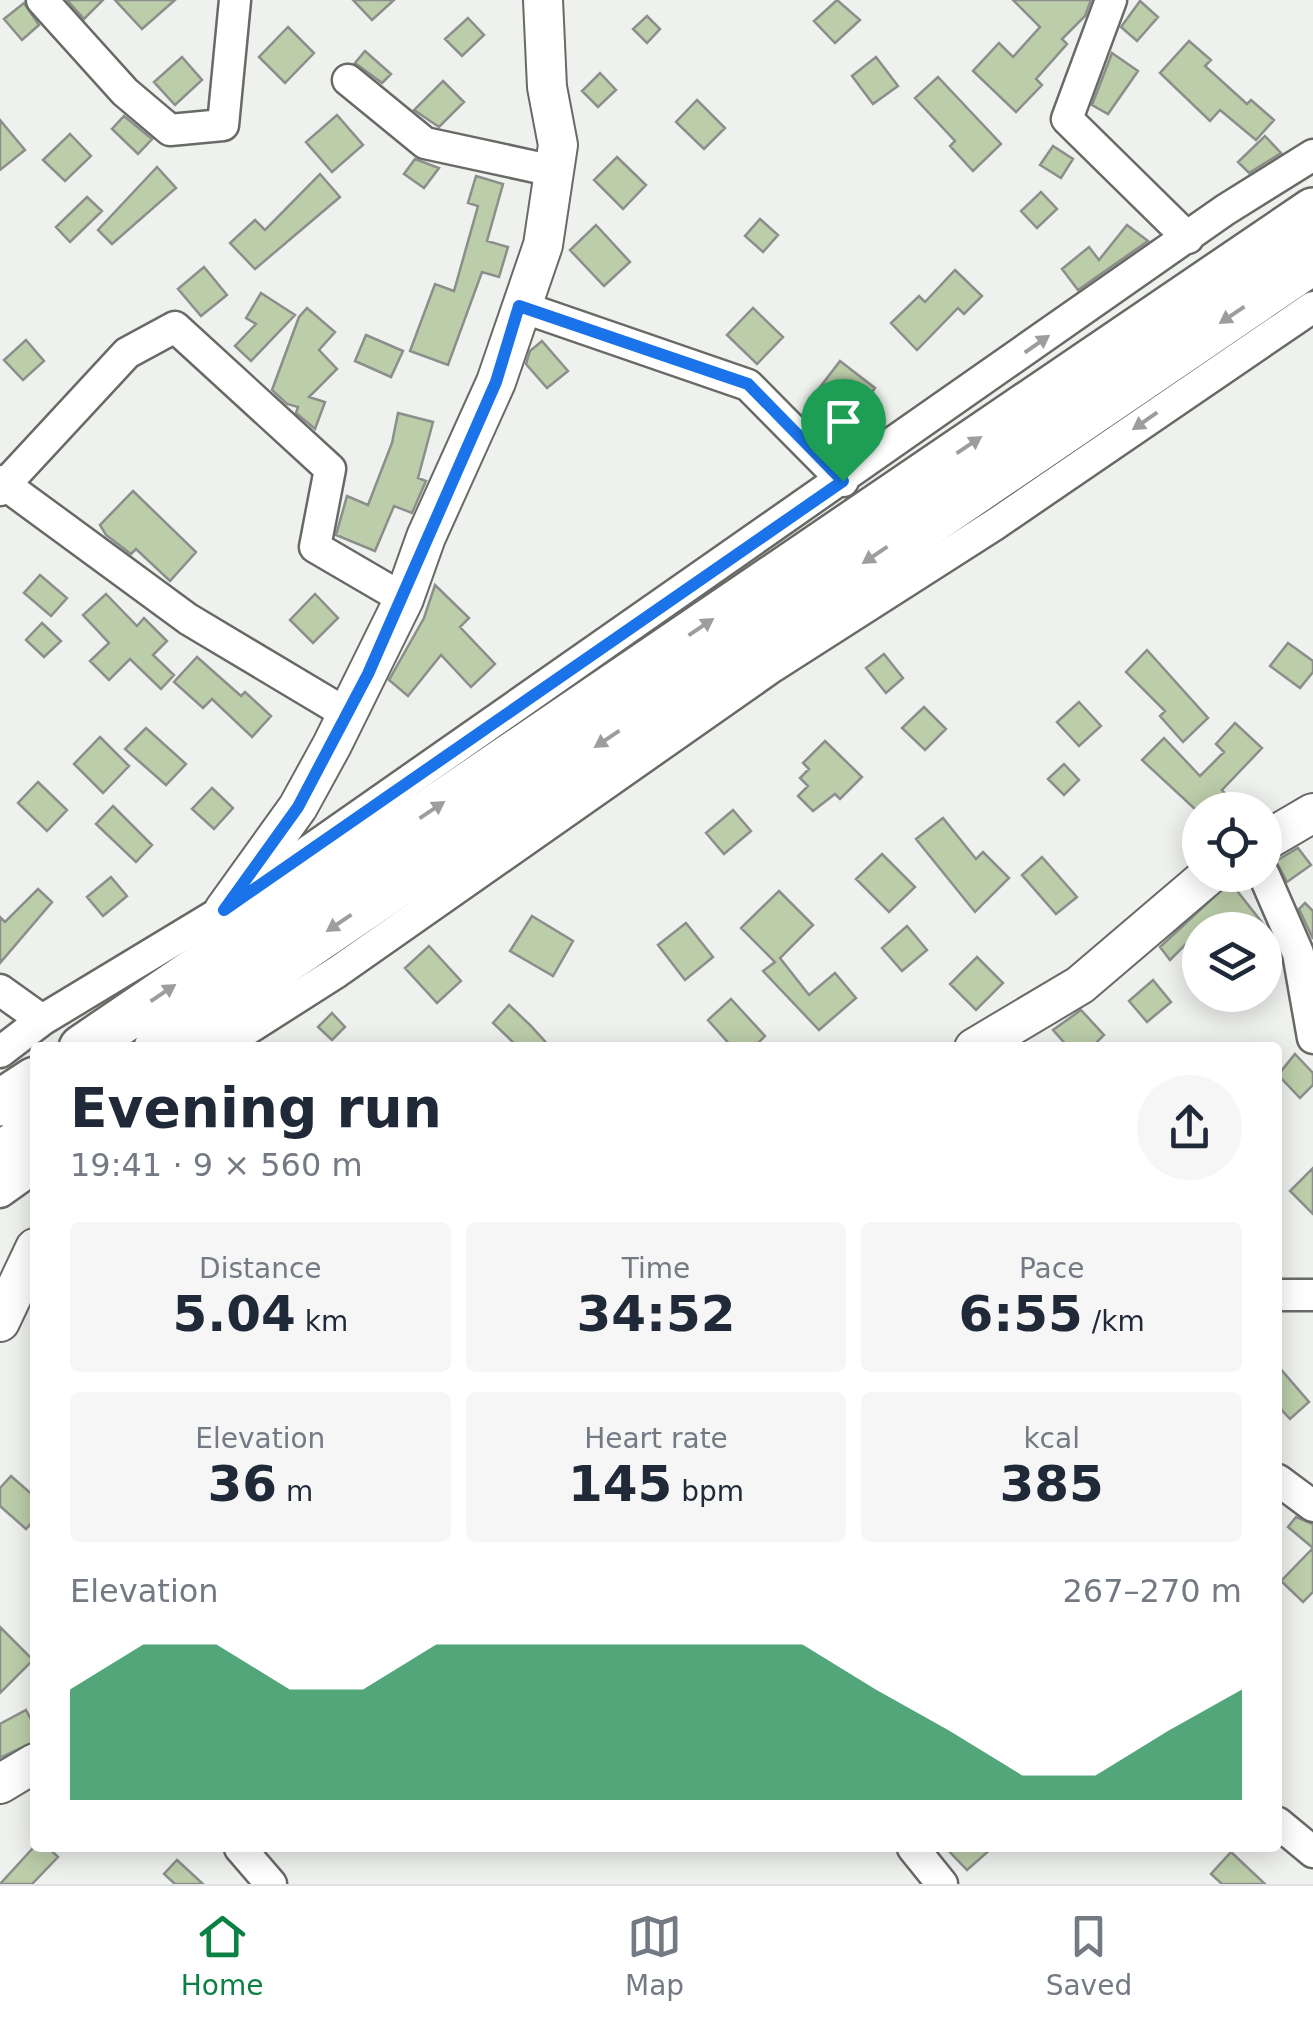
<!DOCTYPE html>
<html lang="en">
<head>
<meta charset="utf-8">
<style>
	body { margin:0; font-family:"DejaVu Sans",sans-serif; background:#f6f6f7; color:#1f2937; height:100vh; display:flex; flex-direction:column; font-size:38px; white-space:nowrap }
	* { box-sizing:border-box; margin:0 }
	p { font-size:32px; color:#747a83 }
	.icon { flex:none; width:55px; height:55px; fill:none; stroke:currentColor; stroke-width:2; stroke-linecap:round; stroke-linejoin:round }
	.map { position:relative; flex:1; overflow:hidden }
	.panel { position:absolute; left:30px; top:1042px; width:1252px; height:810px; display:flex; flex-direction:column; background:#fff; border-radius:10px; box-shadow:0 5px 25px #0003 }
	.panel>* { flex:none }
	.tools { position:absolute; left:1182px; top:792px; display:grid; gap:20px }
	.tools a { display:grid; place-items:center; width:100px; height:100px; border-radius:50%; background:#fff; box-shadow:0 5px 25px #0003; font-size:50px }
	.pin { position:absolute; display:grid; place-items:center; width:85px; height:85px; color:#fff; margin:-102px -42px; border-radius:50% 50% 50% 0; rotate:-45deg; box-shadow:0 0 10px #0007 }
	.pin .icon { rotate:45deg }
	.round { display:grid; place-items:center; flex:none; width:105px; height:105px; border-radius:52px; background:#f6f6f7 }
	.summary { display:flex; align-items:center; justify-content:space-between; height:170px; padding:0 40px }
	h1 { font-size:55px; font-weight:800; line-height:75px }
	.stats { display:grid; grid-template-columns:repeat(3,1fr); gap:15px; height:170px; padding:10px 40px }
	.stats div { display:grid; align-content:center; border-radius:10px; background:#f6f6f7; text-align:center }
	.stats b { font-size:50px; font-weight:800 }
	.stats small { font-size:28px; font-weight:400 }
	.stats p { font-size:28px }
	.chart { height:280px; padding:20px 40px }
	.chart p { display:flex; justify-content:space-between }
	.chart svg { width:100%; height:180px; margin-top:10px; fill:#0b8043; opacity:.7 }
	.tabs { display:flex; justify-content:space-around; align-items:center; height:140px; border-top:2px solid #e0e1e3; background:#fff; font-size:28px; color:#747a83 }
	.tabs a { display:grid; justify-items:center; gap:5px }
	.tabs .on { color:#0b8043 }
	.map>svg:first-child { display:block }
	.building { fill:#bbcda9; stroke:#8c8e8b; stroke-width:2.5 }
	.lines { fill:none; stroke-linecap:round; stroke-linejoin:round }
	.minor-casing { stroke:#686a66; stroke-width:35 }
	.major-casing { stroke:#686a66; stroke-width:42 }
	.highway-casing { stroke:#686a66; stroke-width:50 }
	.minor { stroke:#fff; stroke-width:30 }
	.major { stroke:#fff; stroke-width:38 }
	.highway { stroke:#fff; stroke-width:45 }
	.oneway { fill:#9d9d9c }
	.route-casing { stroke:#fff; stroke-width:20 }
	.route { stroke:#1a73e8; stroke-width:12 }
</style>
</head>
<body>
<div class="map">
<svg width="1313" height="1884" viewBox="0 0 1313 1884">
	<rect width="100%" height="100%" fill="#eff1ee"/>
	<path class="building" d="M67,0H103L84,19Z
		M115,0H175L142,29Z
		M353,0H394L372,20Z
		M837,0L860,20L835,43L814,21Z
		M1013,0H1091L1085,16L1062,39L1067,44L1036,79L1042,85L1016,112L973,71L999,43L1013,57L1040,27Z
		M1140,1L1158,17L1137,41L1121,27Z
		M24,3L39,25L22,40L4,19Z
		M647,16L660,29L647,43L633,29Z
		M468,18L484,35L462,56L445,39Z
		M288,27L314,53L285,83L259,57Z
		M1189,41L1211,60L1205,66L1247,104L1251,100L1274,120L1256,140L1220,110L1210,121L1160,73Z
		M365,51L391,74L382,83L355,63Z
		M1112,53L1138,71L1108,114L1092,105Z
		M182,57L202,80L175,105L154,82Z
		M876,57L898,86L873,104L852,76Z
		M600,73L616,90L598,107L582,91Z
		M938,77L1001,144L973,171L950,146L955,141L915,98Z
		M443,81L464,102L439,127L414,110Z
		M697,100L725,128L704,149L676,122Z
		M337,115L363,145L332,172L306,142Z
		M124,116L152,139L138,154L112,129Z
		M0,120L25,150L0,170Z
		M70,134L91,156L65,181L43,160Z
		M1265,136L1281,153L1249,173L1238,162Z
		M1053,146L1073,159L1061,178L1040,165Z
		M617,157L646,185L623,209L594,180Z
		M415,159L439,168L424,188L404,174Z
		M157,167L176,188L112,244L98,230Z
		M320,174L340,197L255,269L230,243L255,220L265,230Z
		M476,176L503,184L487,241L508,247L499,277L482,272L448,365L410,351L435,284L454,291L478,206L468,203Z
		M1041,192L1057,209L1037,228L1021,211Z
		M87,197L102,211L70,242L56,227Z
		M760,219L778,235L763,252L745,236Z
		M596,225L630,262L604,286L570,250Z
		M1127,225L1148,241L1078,290L1062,269L1089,247L1099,260Z
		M204,267L227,295L201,316L178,289Z
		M955,270L982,296L964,314L958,308L917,350L891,323L919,296L925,302Z
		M261,293L295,315L251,361L235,346L256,324L246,318Z
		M307,308L335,332L319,350L337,369L309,397L325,402L315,429L296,413L298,407L287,404L272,390L299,317Z
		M753,308L783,337L757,364L727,335Z
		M366,335L403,351L391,377L355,361Z
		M26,340L44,361L23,380L4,360Z
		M542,341L568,371L547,388L526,364L530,351Z
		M840,361L875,388L849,422L814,395Z
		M398,413L433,422L418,478L426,481L412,513L394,506L375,551L336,535L347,496L368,505L392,443Z
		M133,491L196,552L170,581L136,549L131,554L106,535L100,525Z
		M40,575L67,598L51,616L24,593Z
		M435,585L469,618L460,627L495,664L471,687L441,655L408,696L389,680L424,618Z
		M106,594L137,626L144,618L167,641L153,655L174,675L161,689L130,659L109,680L90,661L109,643L83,615Z
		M315,594L338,618L313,643L290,620Z
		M42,623L61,641L44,657L26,640Z
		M1288,643L1313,661V672L1300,688L1270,666Z
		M1147,650L1208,718L1183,742L1160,716L1165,711L1126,672Z
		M884,654L903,678L886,693L866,668Z
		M197,657L241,696L245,692L271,716L252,737L212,699L203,708L174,682Z
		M1079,702L1101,726L1079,746L1057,722Z
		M924,707L946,729L925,750L902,728Z
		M1235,723L1262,748L1222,790L1232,801L1224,810H1196L1142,760L1164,738L1200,776L1224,752L1216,744Z
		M146,728L186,764L166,785L125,749Z
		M100,737L129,766L103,793L74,764Z
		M825,741L862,777L840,799L835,794L813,811L798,796L808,786L800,778L809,769L803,763Z
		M1064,764L1079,780L1064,795L1048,779Z
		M38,782L67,810L47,831L18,803Z
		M212,788L233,808L214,829L192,809Z
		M113,806L152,845L136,862L96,824Z
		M733,810L751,831L724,854L706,833Z
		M943,818L976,859L983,852L1009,878L975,912L916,839Z
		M1298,848L1311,865L1287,882L1276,861Z
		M882,854L915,887L889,912L856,879Z
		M1042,857L1077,897L1056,914L1022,875Z
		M111,877L127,896L103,916L87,897Z
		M1230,882L1268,930H1236L1227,917L1211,930H1200L1170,960L1160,947Z
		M38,889L52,902L0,963V917L5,922Z
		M779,891L813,925L780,958L809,995L835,973L856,998L819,1030L763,971L775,962L741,928Z
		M1305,903L1313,911V939L1299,909Z
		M532,916L573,941L553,976L510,951Z
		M686,923L713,957L685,980L658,945Z
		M907,926L927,950L902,971L882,948Z
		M429,946L461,981L437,1003L405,968Z
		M977,957L1003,983L976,1010L950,984Z
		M1153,980L1171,1002L1147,1022L1129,1001Z
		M731,999L765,1036L753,1048H733L708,1020Z
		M509,1005L530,1025L551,1048H519L493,1023Z
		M1081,1010L1104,1035L1091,1048H1069L1053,1030Z
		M332,1013L345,1027L332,1040L318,1027Z
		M1295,1054L1313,1073V1085L1300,1098L1278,1075Z
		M1313,1168V1214L1290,1191Z
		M1278,1366L1309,1402L1290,1419L1278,1406Z
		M11,1476L35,1497V1519L26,1529L0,1506V1488Z
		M1296,1517L1313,1524V1592L1303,1602L1281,1581L1313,1548L1288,1527Z
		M0,1627L33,1660L0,1693Z
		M26,1710L35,1727V1741L0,1758V1724Z
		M33,1848H49L58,1857L32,1884H0Z
		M946,1848H992L967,1870Z
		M1231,1852L1265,1884H1222L1211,1874Z
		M177,1860L203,1884H175L164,1874Z"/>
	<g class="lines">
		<defs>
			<path id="minor" d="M42,0L125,92L170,130L223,125L235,0
				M1111,0L1067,119L1188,238
				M348,80L425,143L554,171
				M519,306L748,385L843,481
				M0,481L188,619L347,714
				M0,490L127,353L175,327L330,469L315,547L404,599
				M1264,875L1298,953L1313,1038
				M0,990L42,1020
				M218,1048L337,972L772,667L994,525L1313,307
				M0,1052L42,1020L224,910L1225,210L1313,155
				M0,1192L35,1167
				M1278,1295H1313
				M1278,1480L1313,1506
				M1278,1823L1313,1852
				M240,1848L271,1884
				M913,1848L942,1884"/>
			<path id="major" d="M1265,841L1313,813
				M224,910L298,807L332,745L404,599L426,537L496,382L543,245L558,145L547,87L543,0
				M974,1048L1080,985L1209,875
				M0,1322L35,1248
				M0,1784L35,1763"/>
			<path id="highway" d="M82,1048L1313,211
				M157,1048L1313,261
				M0,1103L35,1080
				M0,1155L35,1131"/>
		</defs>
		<use href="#minor" class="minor-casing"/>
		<use href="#major" class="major-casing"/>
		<use href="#highway" class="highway-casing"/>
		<use href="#minor" class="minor"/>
		<use href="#major" class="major"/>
		<use href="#highway" class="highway"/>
	</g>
	<defs><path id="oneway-solid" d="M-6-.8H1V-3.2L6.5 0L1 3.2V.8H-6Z" transform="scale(2.5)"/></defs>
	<g class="oneway">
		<use href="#oneway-solid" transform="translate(1232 315) rotate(146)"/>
		<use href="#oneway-solid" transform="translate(1037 344) rotate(-35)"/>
		<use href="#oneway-solid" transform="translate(1145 421) rotate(145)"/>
		<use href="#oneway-solid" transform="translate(969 445) rotate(-34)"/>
		<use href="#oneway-solid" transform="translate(875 555) rotate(146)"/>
		<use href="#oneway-solid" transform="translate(701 627) rotate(-34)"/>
		<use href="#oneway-solid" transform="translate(607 739) rotate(146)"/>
		<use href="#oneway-solid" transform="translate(432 810) rotate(-34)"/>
		<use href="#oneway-solid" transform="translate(339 923) rotate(146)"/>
		<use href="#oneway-solid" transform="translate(163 993) rotate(-34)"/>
	</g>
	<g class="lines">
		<defs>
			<path id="route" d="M519,306L748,384L843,481L224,910L298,807L368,674L496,382Z"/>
		</defs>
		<use href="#route" class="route-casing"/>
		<use href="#route" class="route"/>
	</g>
</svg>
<div class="tools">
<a><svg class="icon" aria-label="locate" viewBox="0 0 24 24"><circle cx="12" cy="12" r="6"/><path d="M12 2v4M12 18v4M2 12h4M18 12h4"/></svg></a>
<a><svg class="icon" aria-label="layers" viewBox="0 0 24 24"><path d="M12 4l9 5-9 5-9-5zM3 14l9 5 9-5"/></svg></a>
</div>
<div class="pin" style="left:843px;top:481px;background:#1e9e55"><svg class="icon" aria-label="arrive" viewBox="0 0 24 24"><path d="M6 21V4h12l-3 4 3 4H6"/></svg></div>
<section class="panel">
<div class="summary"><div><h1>Evening run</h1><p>19:41 · 9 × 560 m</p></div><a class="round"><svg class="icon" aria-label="share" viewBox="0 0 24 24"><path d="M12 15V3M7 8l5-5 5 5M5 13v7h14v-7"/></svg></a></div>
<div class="stats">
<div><p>Distance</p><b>5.04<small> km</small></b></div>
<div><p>Time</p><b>34:52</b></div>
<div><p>Pace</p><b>6:55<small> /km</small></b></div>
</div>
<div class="stats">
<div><p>Elevation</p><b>36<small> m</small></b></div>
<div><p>Heart rate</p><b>145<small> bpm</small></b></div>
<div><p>kcal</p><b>385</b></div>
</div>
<div class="chart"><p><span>Elevation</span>267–270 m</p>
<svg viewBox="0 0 160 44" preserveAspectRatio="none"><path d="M0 44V17L10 6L20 6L30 17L40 17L50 6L60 6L70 6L80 6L90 6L100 6L110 17L120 27L130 38L140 38L150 27L160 17V44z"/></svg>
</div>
</section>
</div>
<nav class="tabs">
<a class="on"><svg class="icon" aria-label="home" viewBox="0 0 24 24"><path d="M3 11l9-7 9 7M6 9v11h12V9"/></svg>Home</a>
<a><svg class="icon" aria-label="map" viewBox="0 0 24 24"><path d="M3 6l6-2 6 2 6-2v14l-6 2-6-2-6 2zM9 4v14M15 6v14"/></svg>Map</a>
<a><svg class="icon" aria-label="saved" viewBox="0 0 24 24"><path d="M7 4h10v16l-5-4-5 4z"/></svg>Saved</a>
</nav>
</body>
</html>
